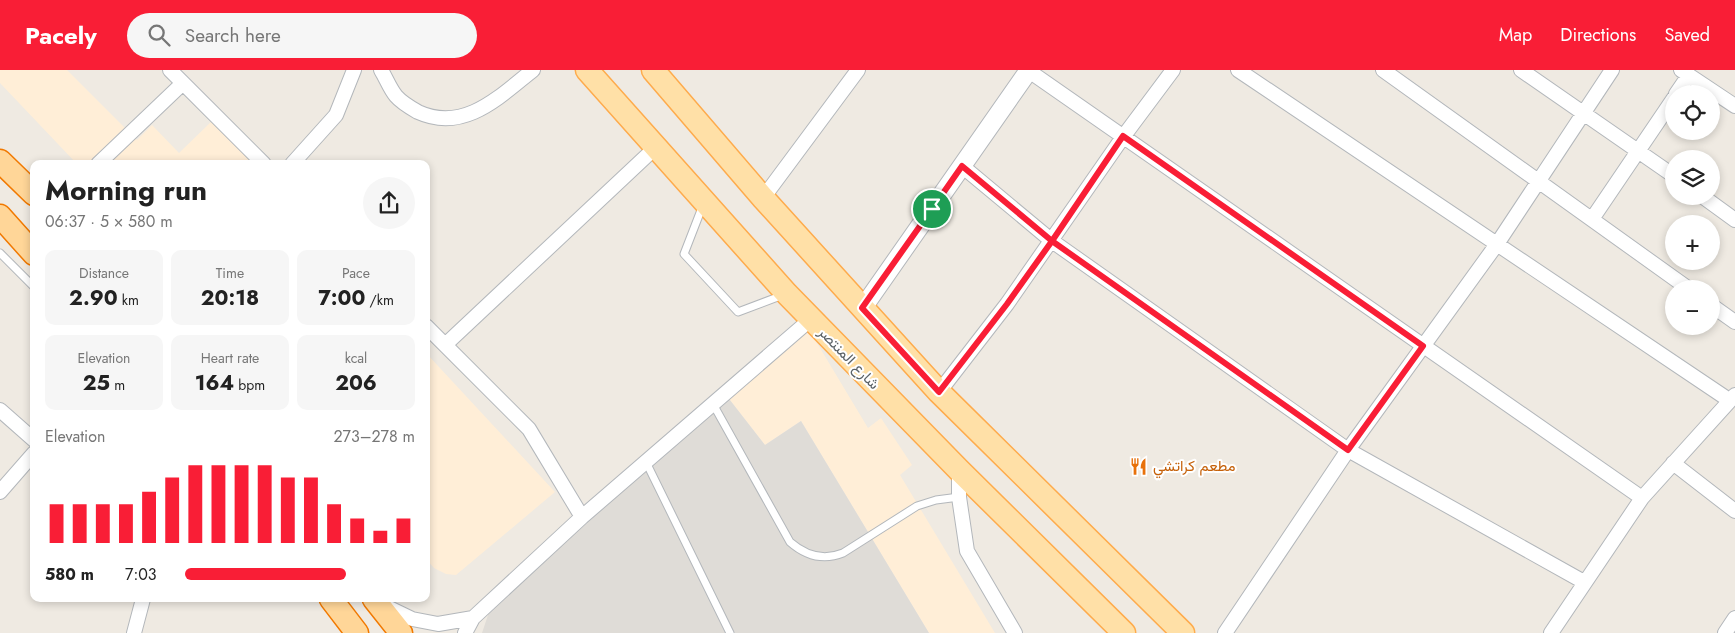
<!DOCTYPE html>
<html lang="en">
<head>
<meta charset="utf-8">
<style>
	body { margin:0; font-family:Jost,Vazirmatn,sans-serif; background:#f6f6f6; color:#222; height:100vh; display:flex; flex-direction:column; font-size:19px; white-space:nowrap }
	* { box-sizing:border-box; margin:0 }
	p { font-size:16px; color:#767676 }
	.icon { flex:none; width:28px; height:28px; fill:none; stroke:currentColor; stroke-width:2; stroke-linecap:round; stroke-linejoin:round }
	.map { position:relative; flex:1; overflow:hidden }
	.details { position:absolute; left:30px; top:90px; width:400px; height:442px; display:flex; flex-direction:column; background:#fff; border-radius:10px; box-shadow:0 2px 8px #0003 }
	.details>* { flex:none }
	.buttons { position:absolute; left:1665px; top:15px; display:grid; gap:10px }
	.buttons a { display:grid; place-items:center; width:55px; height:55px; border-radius:50%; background:#fff; box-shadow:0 2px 8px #0003; font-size:25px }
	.pin { position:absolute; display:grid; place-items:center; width:42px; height:42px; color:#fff; margin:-21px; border:2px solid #fff; border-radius:50%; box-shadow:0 1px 5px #0007 }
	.round { display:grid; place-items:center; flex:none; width:52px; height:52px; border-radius:26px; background:#f6f6f6 }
	.summary { display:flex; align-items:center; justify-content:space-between; height:85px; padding:0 15px }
	h1 { font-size:28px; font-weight:700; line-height:38px }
	.stats { display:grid; grid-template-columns:repeat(3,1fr); gap:8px; height:85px; padding:5px 15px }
	.stats div { display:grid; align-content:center; border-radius:10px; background:#f6f6f6; text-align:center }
	.stats b { font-size:21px; font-weight:700 }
	.stats small { font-size:14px; font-weight:400 }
	.stats p { font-size:14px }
	.chart { height:140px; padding:10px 15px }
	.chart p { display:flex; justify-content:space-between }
	.chart svg { width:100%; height:90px; margin-top:5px; stroke:#f91e36; stroke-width:6 }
	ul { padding:0 15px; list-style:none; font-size:16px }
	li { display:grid; grid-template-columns:80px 60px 1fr; align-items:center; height:38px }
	li i { height:12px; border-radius:6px; background:#f91e36 }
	header { display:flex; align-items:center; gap:30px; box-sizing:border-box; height:70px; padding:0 25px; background:#f91e36; color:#fff }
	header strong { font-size:24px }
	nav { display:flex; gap:28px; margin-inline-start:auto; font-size:18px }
	.search { width:350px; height:45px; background:#f6f6f6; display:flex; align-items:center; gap:12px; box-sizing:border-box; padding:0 18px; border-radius:28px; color:#767676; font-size:19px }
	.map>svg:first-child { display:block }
	.commercial { fill:#ffeed7 }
	.industrial { fill:#dfdcd7 }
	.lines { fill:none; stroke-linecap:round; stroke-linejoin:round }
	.service-casing { stroke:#b3b7bb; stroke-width:9 }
	.minor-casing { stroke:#b3b7bb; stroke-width:16 }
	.tertiary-casing { stroke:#b3b7bb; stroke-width:20 }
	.primary-casing { stroke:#feab4c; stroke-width:25 }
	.trunk-casing { stroke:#f17900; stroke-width:25 }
	.service { stroke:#fff; stroke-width:7 }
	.minor { stroke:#fff; stroke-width:14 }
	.tertiary { stroke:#fff; stroke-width:18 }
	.primary { stroke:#ffe0a7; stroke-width:22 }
	.trunk { stroke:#ffd698; stroke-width:22 }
	.route-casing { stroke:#fff; stroke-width:10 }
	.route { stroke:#f91e36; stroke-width:6 }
	.labels { text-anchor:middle; stroke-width:4; stroke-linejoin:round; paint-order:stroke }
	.street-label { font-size:15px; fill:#5a6165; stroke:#fff }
	.food-label { font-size:15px; fill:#c56008; stroke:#fff; text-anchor:start }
</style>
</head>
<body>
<header>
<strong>Pacely</strong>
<div class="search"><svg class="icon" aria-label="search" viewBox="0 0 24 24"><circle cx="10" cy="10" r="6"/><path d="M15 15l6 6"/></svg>Search here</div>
<nav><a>Map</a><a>Directions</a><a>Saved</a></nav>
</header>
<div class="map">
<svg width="1735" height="563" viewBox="0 0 1735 563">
	<rect width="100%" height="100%" fill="#efeae2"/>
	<path class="commercial" d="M0,0H67L137,70L152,55L179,83L213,50L256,94H77L0,13Z
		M808,258L868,358L881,348L912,395L900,405L995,563H929L801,351L765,375L726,325Z
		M426,283L555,422L456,505L446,504L434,498L426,489Z"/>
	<path class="industrial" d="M726,325L765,375L801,351L929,563H482L491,536Z"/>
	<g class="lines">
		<defs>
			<path id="service" d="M703,135L684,184L738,242L783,225
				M0,183L34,217
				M713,334L790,472C806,486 823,491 843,483L917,436L936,430L959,427
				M646,392L730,563"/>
			<path id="minor" d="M170,0L264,94
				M381,0C386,8 390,19 396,26C402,33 411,38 418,42C464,63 499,27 533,0
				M1238,0L1729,330
				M1383,0L1689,219
				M1521,0L1674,106
				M1681,0L1735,36
				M1029,1L1642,428
				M1676,24L1689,5
				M98,94L183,13
				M292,94L336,45L354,0
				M962,96L1052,171L1348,380L1584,512
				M1702,126L1735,150
				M763,128L858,0
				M1592,149L1674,28
				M1711,235L1735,252
				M426,256L529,359L582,447
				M445,275L656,77
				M939,322L1007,234L1123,67L1173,0
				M0,340L34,370
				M1673,393L1735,441
				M959,400V427L967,481L1015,563
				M0,422L34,383
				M383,535L412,549L438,554L473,548
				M134,563L143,529
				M465,563L473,548L582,447L811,249
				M1225,563L1348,380L1497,174L1612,0
				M1551,563L1642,428L1735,325
				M1725,563L1735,548"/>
			<path id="tertiary" d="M862,239L1029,0"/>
			<path id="primary" d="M587,0L787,224L959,400L1124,563
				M653,0L763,128L939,322L1183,563"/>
			<path id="trunk" d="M0,91L34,124
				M0,146L34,184
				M331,529L357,563
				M374,529L401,563"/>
		</defs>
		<use href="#service" class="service-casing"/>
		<use href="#minor" class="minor-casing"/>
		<use href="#tertiary" class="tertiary-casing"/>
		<use href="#primary" class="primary-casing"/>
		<use href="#trunk" class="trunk-casing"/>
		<use href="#service" class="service"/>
		<use href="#minor" class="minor"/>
		<use href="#tertiary" class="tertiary"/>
		<use href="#primary" class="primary"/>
		<use href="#trunk" class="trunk"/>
	</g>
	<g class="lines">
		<defs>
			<path id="route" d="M932,139L862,238L939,322L1007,234L1052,171L1348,380L1423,276L1123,66L1052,171L962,96L932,139"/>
		</defs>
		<use href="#route" class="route-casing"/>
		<use href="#route" class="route"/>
	</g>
	<defs>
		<symbol id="restaurant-bare" viewBox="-9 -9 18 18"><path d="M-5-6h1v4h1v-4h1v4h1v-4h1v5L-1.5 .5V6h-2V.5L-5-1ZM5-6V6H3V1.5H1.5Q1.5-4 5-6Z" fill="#e8710a" stroke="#fff" stroke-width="2.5" paint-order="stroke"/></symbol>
	</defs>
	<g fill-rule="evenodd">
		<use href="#restaurant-bare" x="1126" y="384" width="25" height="25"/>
	</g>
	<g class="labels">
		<g class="street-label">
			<text transform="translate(849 288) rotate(46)" y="5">شارع المنتصر</text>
		</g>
		<g class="food-label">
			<text x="1153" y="401">مطعم كراتشي</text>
		</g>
	</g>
</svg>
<div class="buttons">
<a><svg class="icon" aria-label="locate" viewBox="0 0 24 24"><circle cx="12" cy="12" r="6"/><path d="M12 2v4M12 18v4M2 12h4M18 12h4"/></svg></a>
<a><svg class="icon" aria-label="layers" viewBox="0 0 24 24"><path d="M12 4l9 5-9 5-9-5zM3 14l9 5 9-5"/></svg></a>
<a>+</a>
<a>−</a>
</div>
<div class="pin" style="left:932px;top:139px;background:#1e9e55"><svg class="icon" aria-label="arrive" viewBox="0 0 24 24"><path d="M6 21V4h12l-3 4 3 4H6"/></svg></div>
<section class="details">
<div class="summary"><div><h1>Morning run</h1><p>06:37 · 5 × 580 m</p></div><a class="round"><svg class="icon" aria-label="share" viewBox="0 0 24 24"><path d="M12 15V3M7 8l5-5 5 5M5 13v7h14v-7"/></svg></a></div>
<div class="stats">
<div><p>Distance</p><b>2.90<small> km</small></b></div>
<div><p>Time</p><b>20:18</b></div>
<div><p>Pace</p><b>7:00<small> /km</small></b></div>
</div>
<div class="stats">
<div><p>Elevation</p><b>25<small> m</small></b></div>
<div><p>Heart rate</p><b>164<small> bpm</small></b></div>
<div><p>kcal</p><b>206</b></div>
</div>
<div class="chart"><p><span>Elevation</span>273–278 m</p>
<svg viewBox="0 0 160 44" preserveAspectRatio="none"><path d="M5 44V25M15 44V25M25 44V25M35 44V25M45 44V19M55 44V12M65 44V6M75 44V6M85 44V6M95 44V6M105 44V12M115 44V12M125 44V25M135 44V32M145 44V38M155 44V32"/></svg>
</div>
<ul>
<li><b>580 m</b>7:03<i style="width:70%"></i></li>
</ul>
</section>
</div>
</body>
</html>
